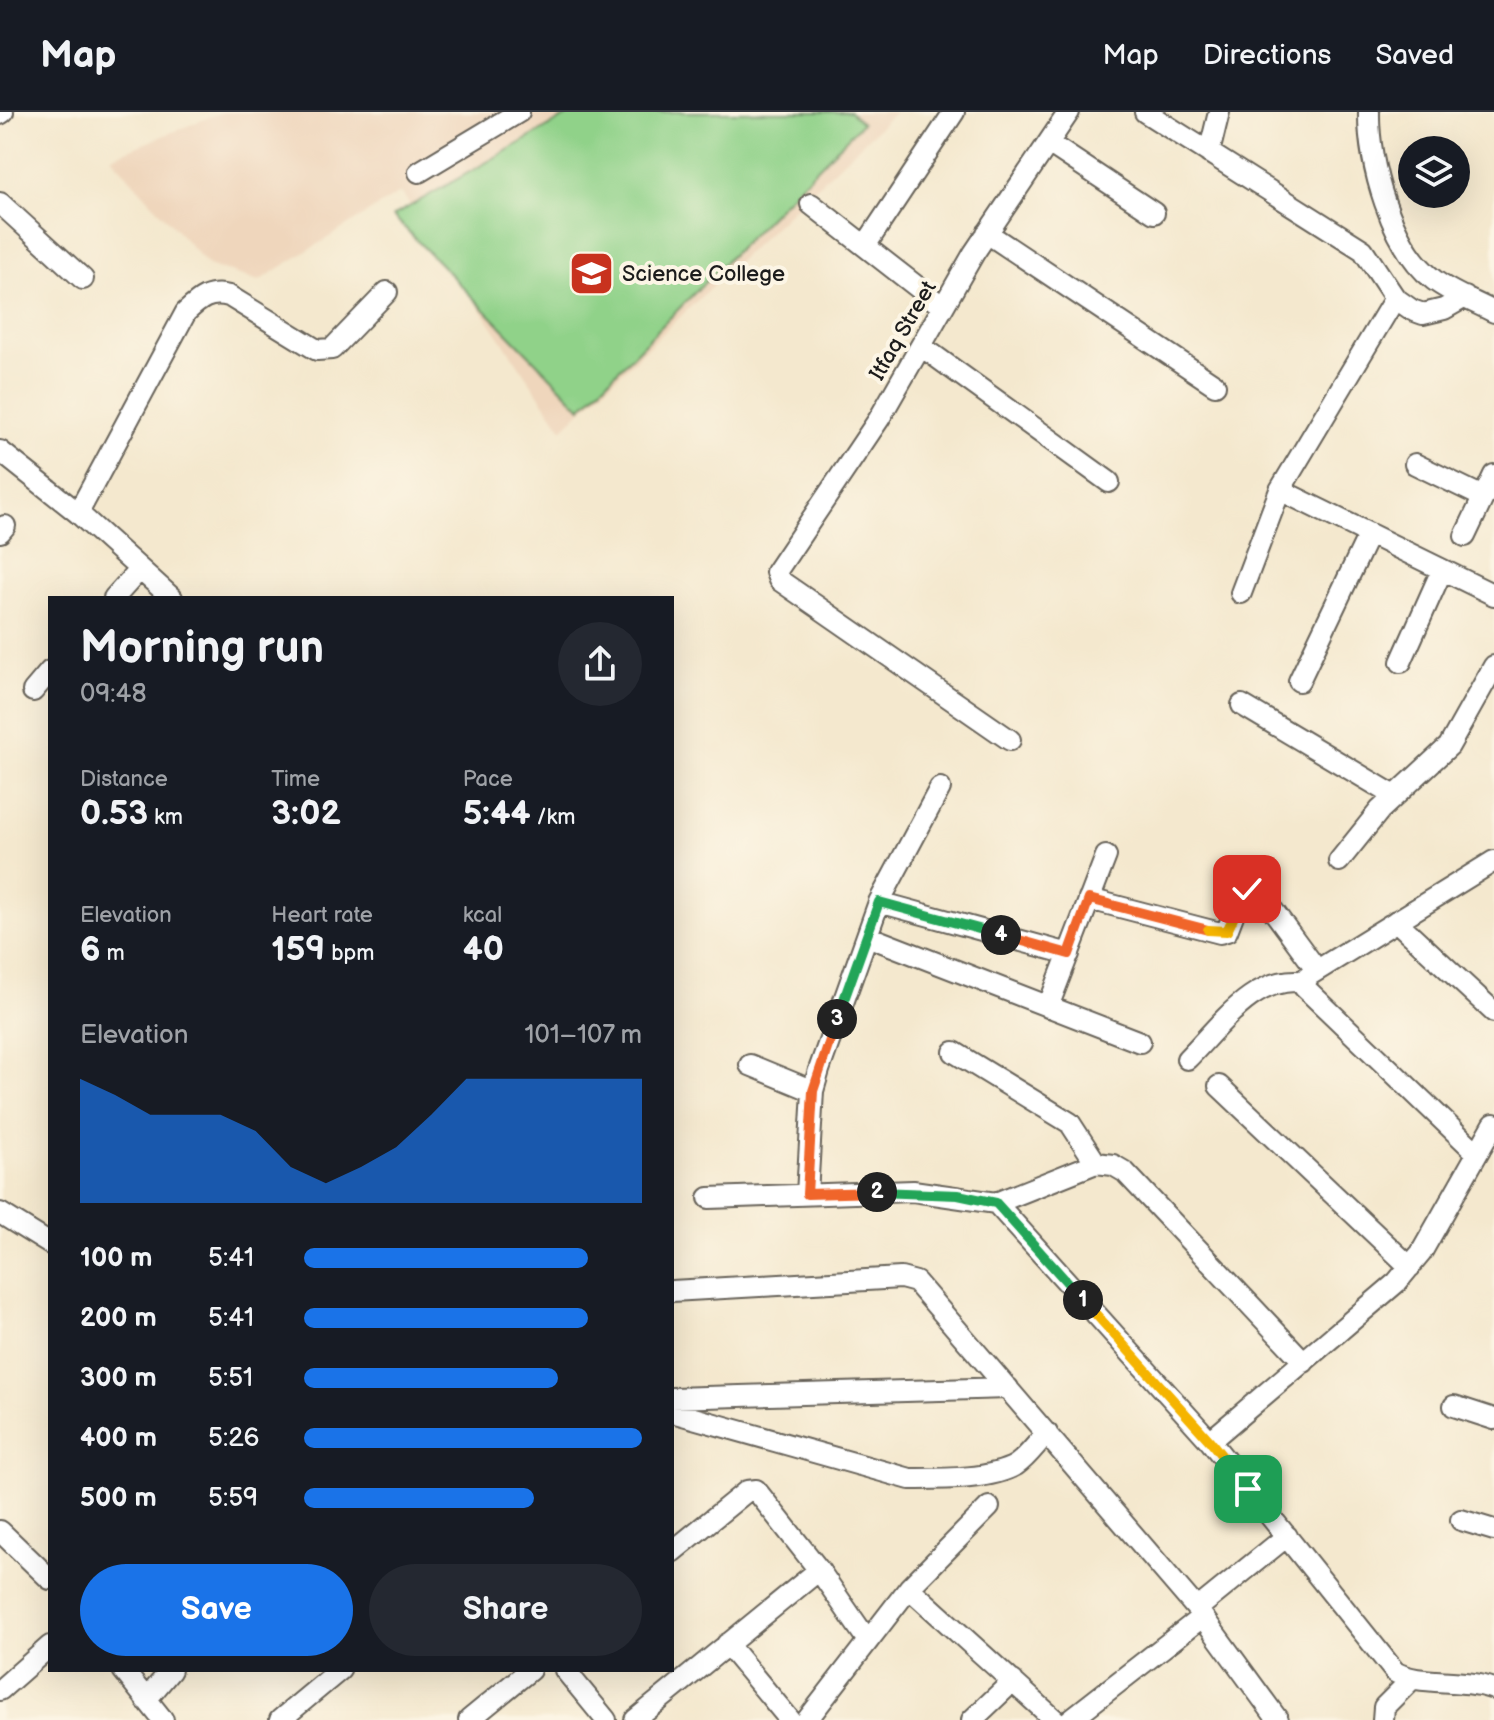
<!DOCTYPE html>
<html lang="en">
<head>
<meta charset="utf-8">
<style>
	body { margin:0; font-family:"Balsamiq Sans",sans-serif; background:#242831; color:#f1f3f6; height:100vh; display:flex; flex-direction:column; font-size:30px; white-space:nowrap }
	* { box-sizing:border-box; margin:0 }
	p { font-size:26px; color:#9ea1a6 }
	.icon { flex:none; width:44px; height:44px; fill:none; stroke:currentColor; stroke-width:2; stroke-linecap:round; stroke-linejoin:round }
	.map { position:relative; flex:1; overflow:hidden }
	.sheet { position:absolute; left:48px; top:484px; width:626px; height:1076px; display:flex; flex-direction:column; background:#171b24; border-radius:0px; box-shadow:0 8px 32px #0002 }
	.sheet>* { flex:none }
	.tools { position:absolute; left:1398px; top:24px; display:grid; gap:16px }
	.tools a { display:grid; place-items:center; width:72px; height:72px; border-radius:50%; background:#171b24; box-shadow:0 8px 32px #0002; font-size:40px }
	.pin { position:absolute; display:grid; place-items:center; width:68px; height:68px; color:#fff; margin:-34px; border-radius:16px; box-shadow:0 4px 12px #0006 }
	.km { position:absolute; width:40px; height:40px; margin:-20px; border-radius:50%; background:#222; color:#fff; font-size:22px; line-height:40px; text-align:center }
	.round { display:grid; place-items:center; flex:none; width:84px; height:84px; border-radius:42px; background:#242831 }
	.summary { display:flex; align-items:center; justify-content:space-between; height:136px; padding:0 32px }
	h1 { font-size:44px; font-weight:700; line-height:60px }
	.figures { display:grid; grid-template-columns:repeat(3,1fr); gap:12px; height:136px; padding:8px 32px }
	.figures div { display:grid; align-content:center }
	.figures b { font-size:34px; font-weight:700 }
	.figures small { font-size:22px; font-weight:400 }
	.figures p { font-size:22px }
	.chart { height:224px; padding:16px 32px }
	.chart p { display:flex; justify-content:space-between }
	.chart svg { width:100%; height:144px; margin-top:8px; fill:#1a73e8; opacity:.7 }
	.cta { display:flex; gap:16px; margin-top:auto; padding:16px 32px }
	.cta a { flex:1; height:92px; border-radius:48px; background:#1a73e8; color:#fff; font-size:32px; font-weight:700; line-height:92px; text-align:center }
	.cta a+a { background:#242831; color:#f1f3f6 }
	ul { padding:0 32px; list-style:none; font-size:26px }
	li { display:grid; grid-template-columns:128px 96px 1fr; align-items:center; height:60px }
	li i { height:20px; border-radius:10px; background:#1a73e8 }
	header { display:flex; align-items:center; gap:48px; box-sizing:border-box; height:112px; padding:0 40px; background:#171b24; border-bottom:2px solid #363941 }
	header strong { font-size:38px }
	nav { display:flex; gap:44px; margin-inline-start:auto; font-size:28px }
	.map>svg:first-child { display:block }
	.built { fill:#efd6bc }
	.park { fill:#90d289; stroke:#567752; stroke-width:2 }
	.lines { fill:none; stroke-linecap:round; stroke-linejoin:round }
	.street-casing { stroke:#68635a; stroke-width:24 }
	.street { stroke:#fff; stroke-width:20 }
	.split-1-casing { stroke:#fff; stroke-width:16 }
	.split-2-casing { stroke:#fff; stroke-width:16 }
	.split-3-casing { stroke:#fff; stroke-width:16 }
	.split-4-casing { stroke:#fff; stroke-width:16 }
	.split-5-casing { stroke:#fff; stroke-width:16 }
	.split-6-casing { stroke:#fff; stroke-width:16 }
	.split-1 { stroke:#f5b400; stroke-width:10 }
	.split-2 { stroke:#22a559; stroke-width:10 }
	.split-3 { stroke:#f0652b; stroke-width:10 }
	.split-4 { stroke:#22a559; stroke-width:10 }
	.split-5 { stroke:#f0652b; stroke-width:10 }
	.split-6 { stroke:#f5b400; stroke-width:10 }
	.labels { text-anchor:middle; stroke-width:8; stroke-linejoin:round; paint-order:stroke }
	.poi-label { font-size:22px; fill:#1c1c1c; stroke:#fcf5e5; text-anchor:start }
	.street-label { font-size:22px; fill:#1c1c1c; stroke:#fcf5e5 }
</style>
</head>
<body>
<header>
<strong>Map</strong>
<nav><a>Map</a><a>Directions</a><a>Saved</a></nav>
</header>
<div class="map">
<svg width="1494" height="1608" viewBox="0 0 1494 1608">
	<rect width="100%" height="100%" fill="#fcf5e5"/>
	<filter id="ink" filterUnits="userSpaceOnUse"><feTurbulence type="fractalNoise" baseFrequency=".0125" numOctaves="2"/><feDisplacementMap in="SourceGraphic" scale="16" xChannelSelector="R" yChannelSelector="G"/><feConvolveMatrix kernelMatrix="1 2 1 2 8 2 1 2 1" color-interpolation-filters="sRGB"/></filter>
	<filter id="wash" filterUnits="userSpaceOnUse"><feTurbulence type="fractalNoise" baseFrequency=".006" numOctaves="4" result="noise"/><feDisplacementMap in="SourceGraphic" scale="32" xChannelSelector="R" yChannelSelector="G"/><feGaussianBlur stdDeviation="1.8" result="paint"/><feColorMatrix in="noise" values="0 0 0 0 0 0 0 0 0 0 0 0 0 0 0 0 0 1.4 0 .05"/><feComposite in="paint" operator="in"/></filter>
	<g filter="url(#wash)">
		<rect width="100%" height="100%" fill="#f4e8ce"/>
		<path class="built" d="M222,0H895L562,317L401,80L259,169L208,153L111,45Z"/>
		<path class="park" d="M574,0H850L862,11L581,296L393,104Z"/>
	</g>
	<g filter="url(#ink)">
		<g class="lines">
			<defs>
				<path id="street" d="M1145,0L1363,138L1395,186L1412,198L1423,202L1444,197L1465,185
					M1369,0C1368,51 1391,135 1434,168C1451,181 1475,190 1494,200
					M0,2L3,0
					M1050,32L1154,101
					M1209,41L1219,0
					M419,60L519,0
					M0,91L83,167
					M811,92L943,195
					M987,121L1215,273
					M865,134L954,0
					M921,234L1109,370
					M0,339L78,401L172,486
					M1415,352L1483,385
					M1280,378L1494,483
					M78,401L186,200C200,187 209,179 229,184L317,238L332,237L387,180
					M0,420L5,414
					M1465,424L1494,363
					M1241,481L1280,378L1395,186
					M114,486L140,457
					M1401,550L1442,458
					M1299,569L1369,422
					M33,579L50,559
					M1242,593L1395,684
					M1010,628L779,468L776,460L879,307L974,141L1069,0
					M1339,749L1380,698L1449,634L1494,554
					M1089,787L1220,821L1227,819L1241,782L1253,777L1261,782L1317,858
					M879,790L1069,842
					M1396,809L1494,900
					M867,824L1140,930
					M1048,895L1106,744
					M954,940L1070,1011L1096,1051
					M1187,947C1219,915 1255,861 1306,870
					M750,953L813,979
					M1219,974L1410,1155
					M1477,1041L1304,875L1308,864L1494,749
					M807,1082L813,979L819,958L879,790L940,676
					M709,1086L913,1079L996,1091L1096,1051L1113,1053L1125,1060L1304,1250
					M996,1091L1210,1329L1395,1560C1419,1574 1460,1565 1494,1577
					M0,1101L50,1132
					M672,1179L901,1166L916,1170L1197,1497L1278,1608
					M672,1286L1008,1276
					M1454,1294L1494,1307
					M672,1300L910,1367C939,1367 991,1368 1016,1353C1028,1345 1037,1331 1047,1321
					M1210,1329L1397,1170L1421,1141L1494,1012
					M1461,1408L1494,1418
					M0,1419L50,1467
					M672,1440L747,1379L756,1378L819,1458L868,1529
					M909,1476L1055,1608
					M1197,1497L1287,1424
					M727,1532L790,1608
					M123,1558L163,1608
					M565,1558L606,1608
					M0,1578L50,1534
					M146,1588L171,1558
					M280,1608L340,1558
					M469,1608L530,1558
					M635,1608L819,1458
					M807,1608L909,1476L989,1395
					M972,1608L1013,1569
					M1070,1608L1202,1505
					M1383,1608L1384,1595L1410,1569"/>
			</defs>
			<use href="#street" class="street-casing"/>
			<use href="#street" class="street"/>
		</g>
	</g>
	<g class="lines" filter="url(#ink)">
		<defs>
			<path id="split-1" d="M1083,1188L1210,1329L1248,1377"/>
			<path id="split-2" d="M877,1080L958,1083L996,1091L1083,1188"/>
			<path id="split-3" d="M837,907L813,979L807,1082L877,1080"/>
			<path id="split-4" d="M837,907L879,790L1001,823"/>
			<path id="split-5" d="M1001,823L1069,842L1089,787L1208,818"/>
			<path id="split-6" d="M1208,818L1227,819L1247,777"/>
		</defs>
		<use href="#split-1" class="split-1-casing"/>
		<use href="#split-2" class="split-2-casing"/>
		<use href="#split-3" class="split-3-casing"/>
		<use href="#split-4" class="split-4-casing"/>
		<use href="#split-5" class="split-5-casing"/>
		<use href="#split-6" class="split-6-casing"/>
		<use href="#split-1" class="split-1"/>
		<use href="#split-2" class="split-2"/>
		<use href="#split-3" class="split-3"/>
		<use href="#split-4" class="split-4"/>
		<use href="#split-5" class="split-5"/>
		<use href="#split-6" class="split-6"/>
	</g>
	<defs>
		<symbol id="university-square" viewBox="-11 -11 22 22"><rect x="-9" y="-9" width="18" height="18" rx="4" fill="#c8321e" stroke="#fcf5e5"/><path d="M0-5L7-2L0 1L-7-2ZM-4 1L0 2.5L4 1V4Q0 6-4 4Z" fill="#fff"/></symbol>
	</defs>
	<g fill-rule="evenodd">
		<use href="#university-square" x="566" y="136" width="51" height="51"/>
	</g>
	<g class="labels">
		<g class="poi-label">
			<text x="622" y="169">Science College</text>
		</g>
		<g class="street-label">
			<text transform="translate(902 218) rotate(-60)" y="8">Itfaq Street</text>
		</g>
	</g>
</svg>
<div class="tools">
<a><svg class="icon" aria-label="layers" viewBox="0 0 24 24"><path d="M12 4l9 5-9 5-9-5zM3 14l9 5 9-5"/></svg></a>
</div>
<div class="pin" style="left:1248px;top:1377px;background:#1e9e55"><svg class="icon" aria-label="arrive" viewBox="0 0 24 24"><path d="M6 21V4h12l-3 4 3 4H6"/></svg></div>
<div class="pin" style="left:1247px;top:777px;background:#d93025"><svg class="icon" aria-label="check" viewBox="0 0 24 24"><path d="M5 12l5 5 9-10"/></svg></div>
<b class="km" style="left:1083px;top:1188px">1</b>
<b class="km" style="left:877px;top:1080px">2</b>
<b class="km" style="left:837px;top:907px">3</b>
<b class="km" style="left:1001px;top:823px">4</b>
<section class="sheet">
<div class="summary"><div><h1>Morning run</h1><p>09:48</p></div><a class="round"><svg class="icon" aria-label="share" viewBox="0 0 24 24"><path d="M12 15V3M7 8l5-5 5 5M5 13v7h14v-7"/></svg></a></div>
<div class="figures">
<div><p>Distance</p><b>0.53<small> km</small></b></div>
<div><p>Time</p><b>3:02</b></div>
<div><p>Pace</p><b>5:44<small> /km</small></b></div>
</div>
<div class="figures">
<div><p>Elevation</p><b>6<small> m</small></b></div>
<div><p>Heart rate</p><b>159<small> bpm</small></b></div>
<div><p>kcal</p><b>40</b></div>
</div>
<div class="chart"><p><span>Elevation</span>101–107 m</p>
<svg viewBox="0 0 160 44" preserveAspectRatio="none"><path d="M0 44V6L10 11L20 17L30 17L40 17L50 22L60 33L70 38L80 33L90 27L100 17L110 6L120 6L130 6L140 6L150 6L160 6V44z"/></svg>
</div>
<ul>
<li><b>100 m</b>5:41<i style="width:84%"></i></li>
<li><b>200 m</b>5:41<i style="width:84%"></i></li>
<li><b>300 m</b>5:51<i style="width:75%"></i></li>
<li><b>400 m</b>5:26<i style="width:100%"></i></li>
<li><b>500 m</b>5:59<i style="width:68%"></i></li>
</ul>
<div class="cta"><a>Save</a><a>Share</a></div>
</section>
</div>
</body>
</html>
